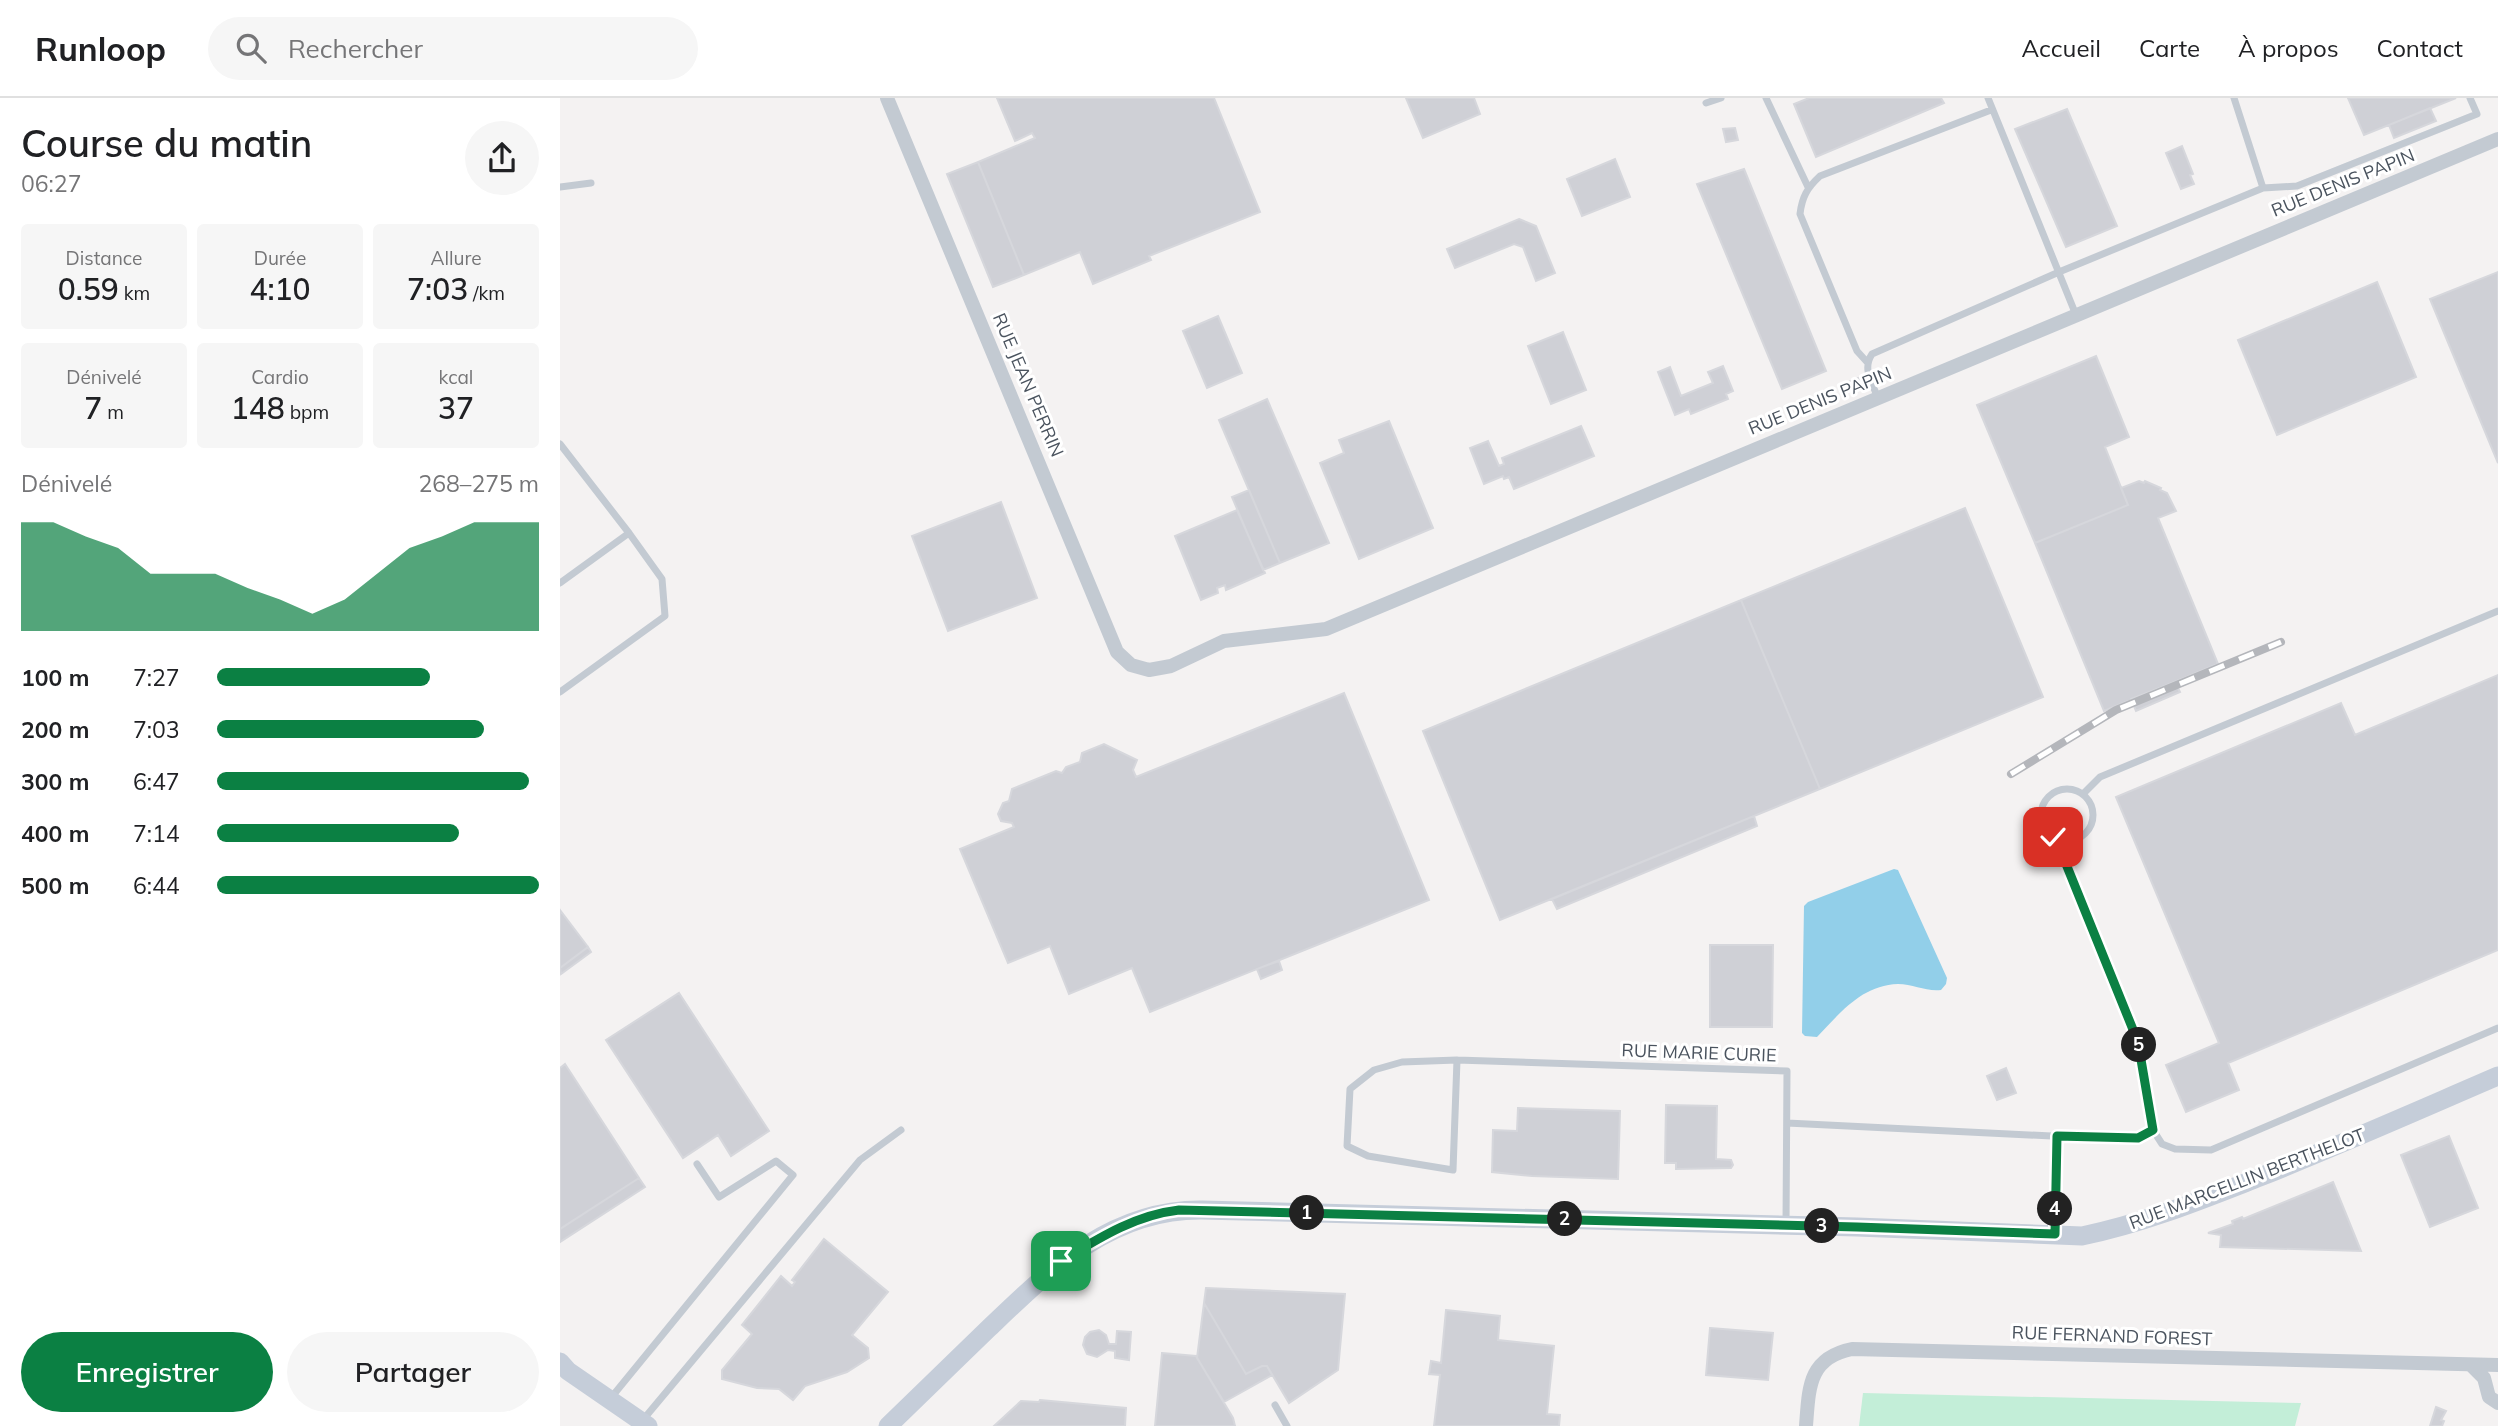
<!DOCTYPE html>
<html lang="fr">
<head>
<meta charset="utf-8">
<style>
	body { margin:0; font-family:Mulish,sans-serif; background:#f6f6f6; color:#202124; height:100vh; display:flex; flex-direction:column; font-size:26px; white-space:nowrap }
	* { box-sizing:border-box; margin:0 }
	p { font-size:23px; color:#757577 }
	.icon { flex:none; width:38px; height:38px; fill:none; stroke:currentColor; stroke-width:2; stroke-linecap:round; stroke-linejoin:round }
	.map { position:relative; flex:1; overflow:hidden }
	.drawer { display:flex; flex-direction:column; background:#fff; width:560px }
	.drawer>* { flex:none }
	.pin { position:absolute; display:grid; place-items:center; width:60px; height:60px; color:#fff; margin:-30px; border-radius:14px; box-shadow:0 4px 10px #0006 }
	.km { position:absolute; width:35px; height:35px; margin:-18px; border-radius:50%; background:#222; color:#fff; font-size:19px; line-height:35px; text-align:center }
	.round { display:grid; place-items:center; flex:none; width:74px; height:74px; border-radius:37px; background:#f6f6f6 }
	.summary { display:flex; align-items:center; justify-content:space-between; height:119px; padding:0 21px }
	h1 { font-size:38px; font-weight:600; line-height:52px }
	.metrics { display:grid; grid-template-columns:repeat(3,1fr); gap:10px; height:119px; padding:7px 21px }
	.metrics div { display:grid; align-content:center; border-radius:7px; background:#f6f6f6; text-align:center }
	.metrics b { font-size:30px; font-weight:600 }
	.metrics small { font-size:19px; font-weight:400 }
	.metrics p { font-size:19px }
	.chart { height:196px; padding:14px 21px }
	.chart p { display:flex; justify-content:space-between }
	.chart svg { width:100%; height:126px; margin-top:7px; fill:#0b8043; opacity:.7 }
	.primary-button { display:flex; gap:14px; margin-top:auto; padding:14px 21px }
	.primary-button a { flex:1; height:80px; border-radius:42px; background:#0b8043; color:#fff; font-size:28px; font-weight:600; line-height:80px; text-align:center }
	.primary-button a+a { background:#f6f6f6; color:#202124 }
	ul { padding:0 21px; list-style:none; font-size:23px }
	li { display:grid; grid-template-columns:112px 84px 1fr; align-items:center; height:52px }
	li i { height:18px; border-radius:9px; background:#0b8043 }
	header { display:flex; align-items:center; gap:42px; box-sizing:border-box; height:98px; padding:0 35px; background:#fff; border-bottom:2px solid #e0e0e0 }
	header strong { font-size:33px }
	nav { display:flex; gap:38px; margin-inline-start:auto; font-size:24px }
	.search { width:490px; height:63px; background:#f6f6f6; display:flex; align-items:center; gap:18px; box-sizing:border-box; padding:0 24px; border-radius:38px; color:#757577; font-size:26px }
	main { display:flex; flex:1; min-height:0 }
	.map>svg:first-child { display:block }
	.green { fill:#c3eed8 }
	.water { fill:#92cfe9 }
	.building { fill:#cfd0d6; stroke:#d6d7dc; stroke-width:2 }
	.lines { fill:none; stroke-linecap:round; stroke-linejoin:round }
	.lane { stroke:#c3cad2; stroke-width:7 }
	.street { stroke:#c3cad2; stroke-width:14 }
	.secondary { stroke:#c5cdd9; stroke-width:19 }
	.rail-casing { stroke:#b4b6bb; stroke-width:8 }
	.rail { stroke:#fff; stroke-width:5; stroke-dasharray:16; stroke-linecap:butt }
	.route-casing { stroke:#fff; stroke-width:14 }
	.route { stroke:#0b8043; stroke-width:9 }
	.labels { text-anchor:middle; stroke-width:6; stroke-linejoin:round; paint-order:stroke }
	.street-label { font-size:18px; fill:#4a535e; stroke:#fff }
</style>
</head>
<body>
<header>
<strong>Runloop</strong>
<div class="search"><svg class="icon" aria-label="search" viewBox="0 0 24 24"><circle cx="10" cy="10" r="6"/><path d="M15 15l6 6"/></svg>Rechercher</div>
<nav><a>Accueil</a><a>Carte</a><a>À propos</a><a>Contact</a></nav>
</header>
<main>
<section class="drawer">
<div class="summary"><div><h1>Course du matin</h1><p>06:27</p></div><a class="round"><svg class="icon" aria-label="share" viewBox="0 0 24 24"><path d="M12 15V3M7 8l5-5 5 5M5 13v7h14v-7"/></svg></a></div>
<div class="metrics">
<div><p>Distance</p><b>0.59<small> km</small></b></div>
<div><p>Durée</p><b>4:10</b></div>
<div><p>Allure</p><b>7:03<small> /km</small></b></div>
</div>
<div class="metrics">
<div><p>Dénivelé</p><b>7<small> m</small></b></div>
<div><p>Cardio</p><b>148<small> bpm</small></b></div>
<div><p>kcal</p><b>37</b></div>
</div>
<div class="chart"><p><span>Dénivelé</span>268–275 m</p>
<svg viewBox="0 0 160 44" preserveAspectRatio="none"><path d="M0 44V6L10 6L20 11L30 15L40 24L50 24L60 24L70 29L80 33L90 38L100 33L110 24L120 15L130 11L140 6L150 6L160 6V44z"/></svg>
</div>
<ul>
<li><b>100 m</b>7:27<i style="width:66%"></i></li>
<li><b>200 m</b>7:03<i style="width:83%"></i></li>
<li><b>300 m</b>6:47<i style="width:97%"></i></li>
<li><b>400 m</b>7:14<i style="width:75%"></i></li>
<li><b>500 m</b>6:44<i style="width:100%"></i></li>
</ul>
<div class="primary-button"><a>Enregistrer</a><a>Partager</a></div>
</section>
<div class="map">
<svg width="1938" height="1328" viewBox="0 0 1938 1328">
	<rect width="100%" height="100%" fill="#f4f2f2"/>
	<path class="green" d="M1303,1295L1741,1305L1735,1328H1299Z"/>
	<path class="water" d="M1334,771L1338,772L1387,880L1386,886L1381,892C1367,894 1353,886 1338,886C1302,887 1280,915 1257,939L1245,938L1242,935L1244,808L1248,804Z"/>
	<path class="building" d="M437,0H654L700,114L589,158L591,162L533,186L520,154L464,177L418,64L475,40L472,35L455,43Z
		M846,0H914L920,16L863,40Z
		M1249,0H1381L1384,5L1256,59L1234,6Z
		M1788,0H1896L1804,37Z
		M1870,10L1876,23L1834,40L1829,27Z
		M1507,11L1557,128L1506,149L1455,31Z
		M1175,30L1178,42L1166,44L1163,31Z
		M1622,48L1633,76L1630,77L1634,86L1621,91L1606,55Z
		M1055,61L1070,99L1022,118L1007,81Z
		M418,64L464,177L433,189L387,76Z
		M1184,71L1266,273L1222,291L1137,86Z
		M959,121L976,128L995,175L976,183L963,149L954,146L895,170L887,151Z
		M1938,174V365L1870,201Z
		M1817,184L1856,279L1717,337L1678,242Z
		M658,218L682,275L647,290L623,233Z
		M1003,234L1026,292L991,306L968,248Z
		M1536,258L1569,339L1545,349L1568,407L1475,445L1417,307Z
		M1163,268L1173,293L1166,296L1168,301L1131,316L1129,311L1115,317L1098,274L1110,269L1121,298L1153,285L1148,274Z
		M1298,280L1301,286L1282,294L1279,288Z
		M707,301L769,445L720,465L659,322Z
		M829,323L873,430L799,461L760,365L784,355L779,342Z
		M1021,328L1034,358L954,391L949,379L944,381L943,378L924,386L910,350L928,343L939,368L944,366L942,360Z
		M1579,383L1584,385L1585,383L1601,390L1600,392L1607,395L1616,413L1598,420L1658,566L1544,613L1475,445L1568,407L1561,390Z
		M689,392L720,465L703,472L672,399Z
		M441,404L477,500L388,533L352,438Z
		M1405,410L1483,599L1260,691L1181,502Z
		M677,412L705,475L666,492L665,487L657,490L658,495L641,502L615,438Z
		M1181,502L1260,691L940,822L863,633Z
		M1938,577V852L1668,965L1679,992L1626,1014L1606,967L1659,945L1556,699L1781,605L1795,637Z
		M1615,584L1620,594L1576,613L1571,601Z
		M784,595L869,802L590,914L572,870L509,896L490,848L448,865L400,751L454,729L452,725L441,723L438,716L443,705L449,703L452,691L496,673L502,675L506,669L520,664L522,655L544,646L577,662L573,672L576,679Z
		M1194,718L1197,728L997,811L992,801Z
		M0,812L28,849L0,870Z
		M1150,847H1213L1212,929H1150Z
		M28,849L31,854L1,876L0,870Z
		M719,863L722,872L701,881L697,871Z
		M119,895L209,1033L171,1058L158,1037L123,1060L46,942Z
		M5,966L79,1080L0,1131V970Z
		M1446,970L1456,995L1437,1002L1427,978Z
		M1106,1007L1157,1008L1156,1061L1171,1062L1173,1067L1171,1070L1116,1071V1065H1105Z
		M958,1010L1060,1013L1058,1081L972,1078L932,1074L933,1032L957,1033Z
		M1889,1038L1918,1110L1870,1129L1841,1057Z
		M79,1080L85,1089L0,1144V1131Z
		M1773,1084L1801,1153L1660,1149L1661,1137L1648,1135L1673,1126L1672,1123L1682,1119L1683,1121Z
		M264,1141L328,1194L292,1237L308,1250L309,1260L287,1274L245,1288L233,1302L219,1291L197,1290L162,1281V1272L192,1236L182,1227L221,1178L232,1188L235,1184L232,1182Z
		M646,1190L785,1196L778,1272L729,1305L707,1268H702L686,1276L644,1205Z
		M644,1205L686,1276L702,1268H707L712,1277L664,1304L637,1260Z
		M886,1212L940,1218L938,1242L994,1248L987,1316L1000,1317L999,1328H874L880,1277L869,1276L871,1263L881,1265Z
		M1150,1230L1213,1235L1208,1282L1146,1277Z
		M539,1232L546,1237L549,1246H556L557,1233L571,1234L569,1262L555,1260V1253L548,1252L537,1259L527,1256L523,1247L525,1239L530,1234Z
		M602,1255L636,1258L673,1320L675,1328H595Z
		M480,1302L566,1310L565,1328H434L461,1303L479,1304Z
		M1876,1309L1886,1313L1881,1322L1884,1323L1882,1328H1870Z"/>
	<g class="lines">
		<path class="lane" d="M1206,0L1248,89
			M1428,0L1516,217
			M1146,5L1161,0
			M0,89L31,85
			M1703,90L1737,88L1917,16L1910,0
			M1307,264L1297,253L1240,116C1242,99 1247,90 1260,78L1431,12
			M1318,300C1312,284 1302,271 1312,256L1499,174L1703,90L1674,0
			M0,346L69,435
			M0,485L69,435L102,481L105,518L0,594
			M1481 717a26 26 0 1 1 52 0a26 26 0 1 1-52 0Z
			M1523,696L1540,679L1938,513
			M1500,742L1502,756L1578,944L1593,1032L1602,1046L1615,1051L1651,1052L1938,930
			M897,962L893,1072L808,1058L787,1048L790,991L814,972L842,964L897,962L1227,973L1226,1125
			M1227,1025L1531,1040H1578L1593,1032
			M1495,1135L1497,1038
			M50,1301L233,1077L216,1063L159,1099L137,1066
			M715,1307L727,1328
			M82,1323L300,1062L341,1032"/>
		<path class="street" d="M327,0L557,554L571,567L589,572L611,568L664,543L766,531L1938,41
			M1911,1267L1924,1280L1929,1299L1938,1305
			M1246,1328C1249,1290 1248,1260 1292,1251L1938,1267"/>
		<path class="secondary" d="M0,1264L8,1273L88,1328
			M328,1328C361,1296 395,1263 428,1231C490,1172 550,1111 642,1112L1297,1129L1522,1138C1585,1125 1641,1102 1700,1079C1780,1047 1859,1012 1938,978"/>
		<defs>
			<path id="rail" d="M1451,676L1556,612L1721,544"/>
		</defs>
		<use href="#rail" class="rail-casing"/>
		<use href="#rail" class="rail"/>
	</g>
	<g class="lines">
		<defs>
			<path id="route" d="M501,1163C539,1140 575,1117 619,1112L1297,1129L1495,1136L1497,1038L1578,1040L1593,1032L1578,944L1502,756L1500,743L1493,739"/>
		</defs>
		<use href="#route" class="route-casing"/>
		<use href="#route" class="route"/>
	</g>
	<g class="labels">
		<g class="street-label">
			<text transform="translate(1783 85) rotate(-22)" y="6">RUE DENIS PAPIN</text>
			<text transform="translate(468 287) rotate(67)" y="6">RUE JEAN PERRIN</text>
			<text transform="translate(1260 303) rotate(-22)" y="6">RUE DENIS PAPIN</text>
			<text transform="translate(1139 955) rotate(2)" y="6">RUE MARIE CURIE</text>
			<text transform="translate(1687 1081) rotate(-21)" y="6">RUE MARCELLIN BERTHELOT</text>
			<text transform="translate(1552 1238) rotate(2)" y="6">RUE FERNAND FOREST</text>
		</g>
	</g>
</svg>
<div class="pin" style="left:501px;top:1163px;background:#1e9e55"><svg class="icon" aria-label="arrive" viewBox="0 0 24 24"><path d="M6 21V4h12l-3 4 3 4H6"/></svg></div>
<div class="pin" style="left:1493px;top:739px;background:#d93025"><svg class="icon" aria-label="check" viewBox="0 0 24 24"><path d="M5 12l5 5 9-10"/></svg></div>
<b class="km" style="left:747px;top:1115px">1</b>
<b class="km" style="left:1005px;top:1121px">2</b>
<b class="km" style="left:1262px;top:1128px">3</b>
<b class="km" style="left:1495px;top:1111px">4</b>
<b class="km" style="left:1579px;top:947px">5</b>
</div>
</main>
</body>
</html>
